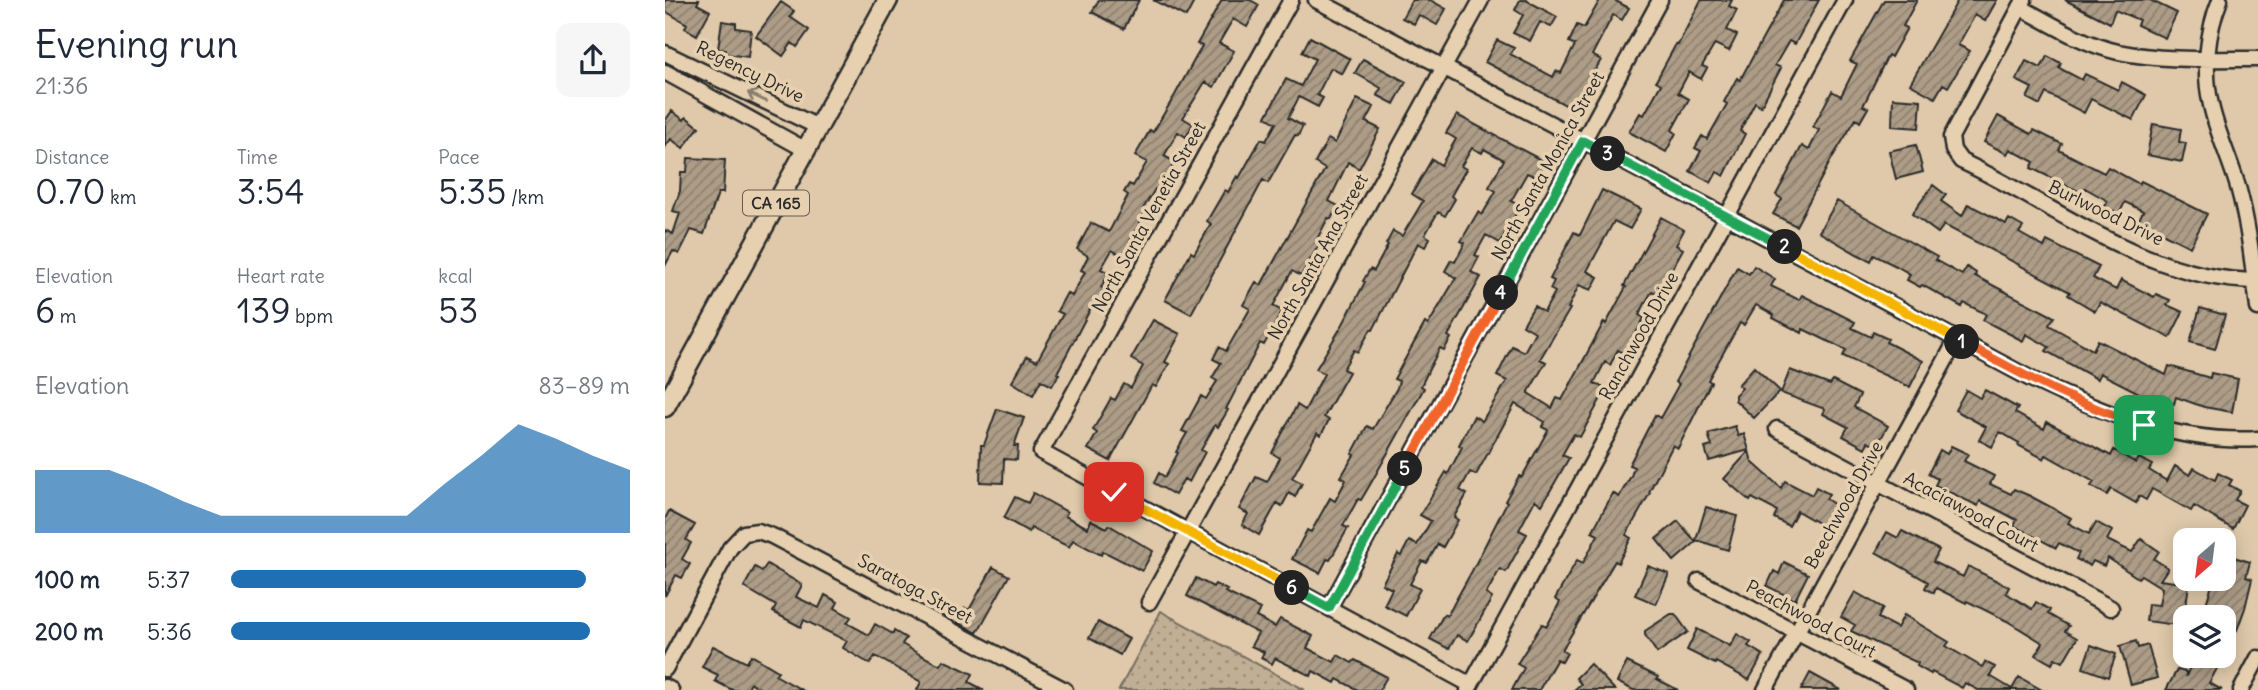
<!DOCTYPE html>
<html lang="en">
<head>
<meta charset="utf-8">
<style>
	body { margin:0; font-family:Delius,sans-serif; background:#f6f6f7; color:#1f2937; height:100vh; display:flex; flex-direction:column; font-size:26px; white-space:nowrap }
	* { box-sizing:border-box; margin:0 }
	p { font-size:23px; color:#747a83 }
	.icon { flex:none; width:38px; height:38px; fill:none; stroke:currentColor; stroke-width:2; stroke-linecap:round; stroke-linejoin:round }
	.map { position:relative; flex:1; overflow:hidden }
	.drawer { display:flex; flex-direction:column; background:#fff; width:665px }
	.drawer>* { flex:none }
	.needle { width:46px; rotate:208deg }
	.buttons { position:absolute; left:1508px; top:528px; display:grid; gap:14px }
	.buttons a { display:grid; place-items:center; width:63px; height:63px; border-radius:14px; background:#fff; box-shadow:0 4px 18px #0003; font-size:35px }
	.pin { position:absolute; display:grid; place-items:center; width:60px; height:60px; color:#fff; margin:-30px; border-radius:14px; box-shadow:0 4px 10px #0006 }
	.km { position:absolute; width:35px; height:35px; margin:-18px; border-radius:50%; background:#222; color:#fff; font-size:19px; line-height:35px; text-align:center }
	.round { display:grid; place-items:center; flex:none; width:74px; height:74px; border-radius:14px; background:#f6f6f7 }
	.summary { display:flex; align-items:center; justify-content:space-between; height:119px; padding:0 35px }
	h1 { font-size:38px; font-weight:600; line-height:52px }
	.metrics { display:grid; grid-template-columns:repeat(3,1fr); gap:10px; height:119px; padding:7px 35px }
	.metrics div { display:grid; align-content:center }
	.metrics b { font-size:35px; font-weight:600 }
	.metrics small { font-size:19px; font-weight:400 }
	.metrics p { font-size:19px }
	.chart { height:196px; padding:14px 35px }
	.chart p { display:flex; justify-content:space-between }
	.chart svg { width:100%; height:126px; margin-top:7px; fill:#1f6fb2; opacity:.7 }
	ul { padding:0 35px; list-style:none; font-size:23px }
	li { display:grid; grid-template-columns:112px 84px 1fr; align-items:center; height:52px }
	li i { height:18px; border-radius:9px; background:#1f6fb2 }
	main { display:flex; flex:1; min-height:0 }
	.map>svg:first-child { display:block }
	.park { fill:url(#park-dots); stroke:#766d60; stroke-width:2 }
	.building { fill:url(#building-hatch); stroke:#2b2b2b; stroke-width:2 }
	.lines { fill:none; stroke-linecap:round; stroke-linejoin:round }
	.minor-casing { stroke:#2b2b2b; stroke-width:19 }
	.major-casing { stroke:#2b2b2b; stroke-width:23 }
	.minor { stroke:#e6d0af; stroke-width:14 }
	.major { stroke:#e6d0af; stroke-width:18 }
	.oneway { stroke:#887e6d }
	.split-1-casing { stroke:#fff; stroke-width:14 }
	.split-2-casing { stroke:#fff; stroke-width:14 }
	.split-3-casing { stroke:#fff; stroke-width:14 }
	.split-4-casing { stroke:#fff; stroke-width:14 }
	.split-5-casing { stroke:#fff; stroke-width:14 }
	.split-6-casing { stroke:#fff; stroke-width:14 }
	.split-7-casing { stroke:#fff; stroke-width:14 }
	.split-1 { stroke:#f0652b; stroke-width:9 }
	.split-2 { stroke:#f5b400; stroke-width:9 }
	.split-3 { stroke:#22a559; stroke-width:9 }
	.split-4 { stroke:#22a559; stroke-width:9 }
	.split-5 { stroke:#f0652b; stroke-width:9 }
	.split-6 { stroke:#22a559; stroke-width:9 }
	.split-7 { stroke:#f5b400; stroke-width:9 }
	.labels { text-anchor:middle; stroke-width:7; stroke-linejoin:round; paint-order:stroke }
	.shield { fill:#e6d0af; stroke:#635c53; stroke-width:2 }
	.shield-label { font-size:16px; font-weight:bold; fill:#2b2b2b }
	.street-label { font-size:18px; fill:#2b2b2b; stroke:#e6d0af }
</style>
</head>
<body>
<main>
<section class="drawer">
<div class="summary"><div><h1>Evening run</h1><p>21:36</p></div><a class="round"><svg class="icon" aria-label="share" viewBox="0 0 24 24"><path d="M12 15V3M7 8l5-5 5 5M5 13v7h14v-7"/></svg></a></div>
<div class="metrics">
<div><p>Distance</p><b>0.70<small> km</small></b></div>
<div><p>Time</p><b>3:54</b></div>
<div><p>Pace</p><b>5:35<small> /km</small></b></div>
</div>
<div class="metrics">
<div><p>Elevation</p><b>6<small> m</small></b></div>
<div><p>Heart rate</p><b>139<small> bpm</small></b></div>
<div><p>kcal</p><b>53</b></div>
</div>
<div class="chart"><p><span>Elevation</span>83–89 m</p>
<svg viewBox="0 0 160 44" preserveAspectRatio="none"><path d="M0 44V22L10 22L20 22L30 27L40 33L50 38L60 38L70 38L80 38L90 38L100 38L110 27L120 17L130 6L140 11L150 17L160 22V44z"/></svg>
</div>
<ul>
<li><b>100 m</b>5:37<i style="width:89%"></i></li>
<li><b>200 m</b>5:36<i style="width:90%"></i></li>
</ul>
</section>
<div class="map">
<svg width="1593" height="690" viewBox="0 0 1593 690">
	<defs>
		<pattern id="park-dots" width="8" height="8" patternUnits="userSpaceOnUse" patternTransform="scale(1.75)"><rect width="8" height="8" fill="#c0af94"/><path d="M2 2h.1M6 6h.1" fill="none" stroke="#9c8f79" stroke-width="1.8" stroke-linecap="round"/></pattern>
		<pattern id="building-hatch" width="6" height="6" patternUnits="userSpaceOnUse" patternTransform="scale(1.75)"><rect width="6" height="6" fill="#ad9d87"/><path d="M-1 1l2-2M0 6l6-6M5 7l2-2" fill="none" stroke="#8d806f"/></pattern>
	</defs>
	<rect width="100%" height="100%" fill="#dfc9aa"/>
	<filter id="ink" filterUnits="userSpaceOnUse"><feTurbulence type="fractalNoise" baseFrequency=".0143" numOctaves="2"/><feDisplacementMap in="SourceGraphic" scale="14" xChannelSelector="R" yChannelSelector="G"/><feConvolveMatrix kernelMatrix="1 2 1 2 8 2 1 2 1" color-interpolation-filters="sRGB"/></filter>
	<g filter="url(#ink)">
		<path class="park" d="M496,611L502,615L640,690H454Z"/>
		<path class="building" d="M0,0H34L32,4L45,11L32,35L20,28L22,24L0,11Z
			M434,0H474L459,29L427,12Z
			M488,0H530L521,17Z
			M557,0H585L594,5L582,27L568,19L554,43L569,51L549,87L540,82L518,118L528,124L521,137L513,132L499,156L510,162L494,191L490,189L478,209L481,210L458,256L447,250L436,269L444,273L436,287L439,289L432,304L429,302L392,373L394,374L387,386L376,380L368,395L347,382L362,356L372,361L398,314L392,311L402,293L407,296L420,272L416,270L423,256L412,249L426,223L444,232L463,195L459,192L464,184L468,186L482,162L470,156L485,130L488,132L510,95L537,46L532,44Z
			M747,0H765L781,9L772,25L754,15L749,24L737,18Z
			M855,0H861L892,17L886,27L875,22L865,41L848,33L858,15L850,10Z
			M935,0H949L964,8L957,20L948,15L927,55L936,60L908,109L820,62L832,40L849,48L845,54L888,77L891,71L896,73L910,45L904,42L912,25L919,28Z
			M1036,0H1067L1064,6L1072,10L1062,30L1072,35L1064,51L1050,44L1037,66L1042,68L1036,79L1024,72L1013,93L1024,99L1007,130L1011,133L1001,152L964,132L975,113L979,115L996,84L991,81L1011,44L1013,45Z
			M1119,0H1154L1130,44L1124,41L1110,65L1116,68L1096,106L1090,102L1075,131L1080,134L1059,176L1052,172L1046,183L1025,171L1036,151L1030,148L1037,136L1042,139L1062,104L1059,102L1072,78L1075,80Z
			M1219,0H1252L1238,26L1242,28L1226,57L1223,55L1204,94L1198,106L1203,108L1195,122L1191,119L1167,158L1131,226L1108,214L1117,199L1111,195L1137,146L1144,150L1154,130L1148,127L1167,91L1176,96L1192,64L1185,61Z
			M1293,0H1332L1320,21L1310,15L1293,45L1305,51L1283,87L1278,84L1270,98L1245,84Z
			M1400,0H1485L1512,13L1500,38L1472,25L1474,20L1450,10L1445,23Z
			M116,2L129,11L125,17L144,30L132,47L127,43L118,56L91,36Z
			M57,21L71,23V28L86,30L83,57L60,54L61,50L53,49Z
			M645,37L685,59L677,74L666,68L652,95L658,98L653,107L634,97L623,118L638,126L633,136L630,135L603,183L598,180L526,314L500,300L526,252L529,254L546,224L542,221L560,190L563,192L572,176L574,178L596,139L601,141L611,123L601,117L621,79L636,86L650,59L637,52Z
			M1382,56L1396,63L1394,68L1417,80L1420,74L1453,90L1457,82L1481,95L1468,120L1426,99L1419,113L1381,93L1375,105L1362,98L1367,88L1351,80L1361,61L1376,68Z
			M698,59L741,82L729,104L712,95L716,88L690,73Z
			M1228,98L1256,100L1254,128L1227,126Z
			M692,99L709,107L701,122L715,129L694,169L683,162L664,201L673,206L666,219L663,218L651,241L655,243L636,276L627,271L608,306L617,311L606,332L599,345L595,343L561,409L563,410L553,427L550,425L536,450L540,452L524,482L519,479L510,495L489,483L494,473L500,477L513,453L511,452L522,433L517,431L536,396L541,399L552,381L547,378L556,363L548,359L554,347L561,351L585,309L578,305L591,282L596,285L660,169L650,163L663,139L670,143Z
			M7,111L19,120L21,117L34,127L18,148L6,139L0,147V121Z
			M792,115L880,162L871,177L862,173L846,201L855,206L835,243L821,235L810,255L814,257L806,272L816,277L783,336L786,338L779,350L775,348L764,369L756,386L759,388L706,483L696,500L693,499L678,526L683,528L665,560L662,559L655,573L627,559L642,530L646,532L665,498L670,501L681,480L676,477L689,455L687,454L702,426L708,429L732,388L734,381L729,379L760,323L763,325L791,278L780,271L786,260L790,262L800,243L796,241L813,212L817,215L831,191L824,187L839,160L819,149L817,153L807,148L796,166L801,169L786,196L790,199L780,216L773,212L760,235L765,238L760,247L753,243L708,330L706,329L693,352L689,350L678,369L684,372L659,417L664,420L656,435L652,433L627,478L637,483L630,497L624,493L617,506L612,503L594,535L577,525L583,514L574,509L591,477L602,482L615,458L607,453L632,405L640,410L659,374L651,369L678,324L700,282L698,281L705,269L709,271L723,245L721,244L728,231L737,236L758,201L747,194L767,159L776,165L791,139L781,133Z
			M1333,116L1366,134L1369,130L1397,144L1394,150L1439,173L1443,167L1474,184L1476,181L1542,214L1525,247L1487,228L1486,231L1472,224L1478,211L1460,202L1454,214L1440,206L1443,201L1420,188L1417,193L1366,168L1369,162L1345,149L1342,154L1319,142Z
			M1488,124L1516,129L1514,142L1521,143L1517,162L1482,155Z
			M1251,145L1258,172L1231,179L1224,151Z
			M23,158L60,160L58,193H53L39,234L26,230L14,254L8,251L0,266V230L8,234L15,213L8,211L15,191L16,172H22Z
			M1268,185L1281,195L1276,201L1297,216L1303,204L1341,224L1344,219L1358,227L1354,233L1379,247L1382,241L1434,267L1428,278L1451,290L1456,280L1489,297L1491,294L1505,300L1502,305L1518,312L1505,338L1435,302L1430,311L1403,295L1405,292L1279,225L1273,233L1247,214Z
			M937,190L976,209L965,229L949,221L922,271L933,277L926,290L914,285L903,308L905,309L875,359L881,362L863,393L887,408L892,398L897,400L939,322L941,324L961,287L959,286L996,217L1019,230L1011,245L1018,249L993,294L987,291L974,315L979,318L960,354L953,350L945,365L940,362L929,383L941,389L915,437L909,434L897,455L904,458L877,505L870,500L854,530L862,534L841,572L835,569L821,594L827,598L803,641L792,635L784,649L765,639L779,614L782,616L807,571L842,502L840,501L854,476L857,477L883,430L877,427L880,422L850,404L811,475L805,472L795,490L802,494L789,517L793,520L778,547L773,544L762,563L757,561L745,584L755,589L741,616L719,605L727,589L717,584L733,554L736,556L744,541L752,545L766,521L755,515L781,472L783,474L797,447L794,445L809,416L817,421L842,381L832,376L847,346L859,352L870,332L858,325L869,306L879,312L890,292L885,289L889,281L885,279L909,232L915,235Z
			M1172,201L1272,257L1270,260L1297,275L1302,267L1311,273L1310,276L1389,317L1384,325L1428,350L1433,340L1501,375L1504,366L1545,378L1546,373L1573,379L1567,412L1539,407L1511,397L1509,404L1480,396L1435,373L1432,379L1381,351L1384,347L1361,334L1358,341L1318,320L1321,314L1299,303L1297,307L1257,285L1255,287L1242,280L1245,274L1231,266L1209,255L1206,261L1192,254L1154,232Z
			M1089,266L1110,279L1106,286L1134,300L1137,295L1190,322L1187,328L1206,337L1208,332L1223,339L1221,342L1258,361L1245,387L1178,356L1181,350L1138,329L1137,333L1108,318L1109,315L1091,305L1079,325L1075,323L1043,380L1046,382L1013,448L1008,445L984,492L985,493L961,535L966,538L953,563L950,561L897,650L902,653L897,662L892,659L874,690H847L859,668L852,664L877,624L882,626L895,602L890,599L912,560L918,563L933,535L927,532L948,493L954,497L966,476L969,467L964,465L990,415L995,418L1014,384L1010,382L1072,267L1084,274Z
			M1535,308L1560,315L1550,349L1525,342Z
			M488,320L515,334L500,362L504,364L491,387L487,385L445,461L423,449L432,433L428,430L446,398L450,400L459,384L466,388L478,366L466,359Z
			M1089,367L1115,391L1089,418L1070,400V395L1077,388L1073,385Z
			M1125,370L1165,385L1168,381L1195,395L1189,407L1223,426L1211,447L1203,442L1200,448L1178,436L1183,427L1158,414L1160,409L1116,393Z
			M1301,390L1315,398L1320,390L1353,408L1350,413L1379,429L1382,422L1446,456L1449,450L1471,463L1474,458L1487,465L1484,470L1502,481L1510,466L1525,475L1529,468L1550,480L1553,473L1567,480L1564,485L1575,491L1570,500L1580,505L1568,529L1529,506L1526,511L1487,489L1481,500L1474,496L1471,503L1446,489L1442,495L1426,486L1429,482L1381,455L1379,459L1353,445L1354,443L1335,432L1327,447L1314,440L1321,427L1290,410Z
			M332,409L359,418L349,446H353L352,460L339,459L338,483L315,482L316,445H319Z
			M1070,426L1073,436L1079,434L1084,450L1044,461L1040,448L1047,446L1043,434Z
			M1286,446L1303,454L1299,461L1329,476L1325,484L1346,494L1349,489L1365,496L1406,518L1403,523L1424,534L1431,522L1447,531L1442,540L1467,552L1476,539L1494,551L1489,559L1503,568L1495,580L1524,584L1518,626L1481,621L1483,604L1494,605L1497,588L1476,575L1473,578L1443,558L1439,566L1428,561L1425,566L1411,559L1414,553L1394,543L1391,548L1349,526L1352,520L1337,512L1315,501L1313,506L1270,485L1273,479L1263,474L1275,450L1282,454Z
			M1084,451L1087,462L1116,488L1120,481L1147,495L1151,487L1164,494L1161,499L1177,509L1165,530L1132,511L1124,526L1109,518L1112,511L1087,498L1085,501L1059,479Z
			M368,493L402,512L400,516L423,528L426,520L442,528L444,525L488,551L477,571L438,551L436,555L408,540L404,547L366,528L364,532L339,518L350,497L363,503Z
			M1041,507L1072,516L1063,550L1031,540Z
			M4,511L30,525L21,540L26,543L17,559L25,564L17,578L11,575L0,596V519Z
			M1013,521L1031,542L1009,561L991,539Z
			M1237,531L1274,550L1268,562L1298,577L1303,566L1344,587L1341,593L1367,609L1371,602L1385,610L1383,614L1404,626L1400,631L1412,638L1398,662L1390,658L1387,664L1371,655L1378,643L1342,621L1302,601L1301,603L1271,588L1269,593L1260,588L1263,582L1211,552L1222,532L1233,538Z
			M1559,554L1585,562L1581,577L1587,579L1580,608L1572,630L1568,628L1560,649L1559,618H1544L1547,610L1540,607L1549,579H1559Z
			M1119,562L1143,574L1130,600L1102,586L1109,571L1114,574Z
			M102,564L137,585L131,597L154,608L160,595L173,602L170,608L186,617L182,623L204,635L210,624L228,634L229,631L241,638L237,644L254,654L275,665L278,660L308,674L304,682L319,690H252L256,682L210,656L205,664L178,648L182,641L139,620L136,627L108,612L111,606L79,587L90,567L97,571Z
			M983,566L1004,574L991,604L970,595Z
			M328,567L344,576L312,633L292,622L300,608L304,610Z
			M531,578L548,587L550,584L562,590L560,592L595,609L591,617L610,627L615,619L648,636L642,648L669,662L673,655L687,663L690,660L722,677L714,690H693L672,679L670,683L648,671L646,676L610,658L607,664L596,658L599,652L586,646L593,633L522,596Z
			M1190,592L1218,608L1213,618L1232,628L1239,615L1284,642L1281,646L1317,667L1320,662L1330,667L1325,676L1347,689L1354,677L1377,690H1313L1300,683L1297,688L1267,672L1266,674L1252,666L1253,663L1186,631L1190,625L1176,617Z
			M1006,614H1010L1023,632L992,653L980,635V631Z
			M433,622L464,639L455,655L424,638Z
			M1032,629L1065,646L1072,634L1086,642L1083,646L1098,655L1084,680L1051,662L1050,664L1022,650Z
			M1471,641L1473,648L1483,645L1492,678L1466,685L1455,646Z
			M1426,645L1451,654L1443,677L1418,668Z
			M48,646L82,663L86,655L113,671L110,675L137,690H98L86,683L82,690H67L50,681L53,675L37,667Z
			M1529,656H1559L1544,683L1557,690H1501L1512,670L1521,672V677Z
			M962,662L993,677L992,679L1013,690H968L952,682Z
			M925,664L950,690H909L916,684L911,678Z
			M1145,673L1176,690H1136Z"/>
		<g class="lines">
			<defs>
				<path id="minor" d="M626,0L376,452L806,685
					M651,0L1061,216L1366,379C1437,413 1513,444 1593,439
					M1359,0L1286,137L1288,150L1296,161C1391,205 1483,281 1593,281
					M1555,0C1542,32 1538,72 1546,105C1552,133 1565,159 1573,187C1584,226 1588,267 1593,308
					M1355,7C1386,24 1418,44 1453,52C1498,61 1547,59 1593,59
					M0,53L153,127
					M0,72L141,150
					M1112,429L1446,608
					M1034,581L1241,690
					M484,602L816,0
					M664,608L995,0
					M0,669L65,548L79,533L93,531L107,536L400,690
					M0,687L6,690
					M803,690L1180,0
					M1100,690L1292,339
					M1576,690L1593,658"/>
				<path id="major" d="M0,407L223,0"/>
			</defs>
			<use href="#minor" class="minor-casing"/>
			<use href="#major" class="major-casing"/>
			<use href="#minor" class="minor"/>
			<use href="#major" class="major"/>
		</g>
		<defs><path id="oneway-shaft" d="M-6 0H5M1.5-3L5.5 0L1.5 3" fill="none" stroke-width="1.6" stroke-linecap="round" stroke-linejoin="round" transform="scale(1.75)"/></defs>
		<use class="oneway" href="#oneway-shaft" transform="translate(92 97) rotate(-154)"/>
	</g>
	<g class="lines" filter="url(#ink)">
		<defs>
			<path id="split-1" d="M1297,342C1356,374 1414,406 1479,425"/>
			<path id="split-2" d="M1120,247L1297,342"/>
			<path id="split-3" d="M943,154L1120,247"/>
			<path id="split-4" d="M836,293L918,141L943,154"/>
			<path id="split-5" d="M740,469L836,293"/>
			<path id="split-6" d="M627,588L664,608L740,469"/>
			<path id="split-7" d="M449,492L627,588"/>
		</defs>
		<use href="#split-1" class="split-1-casing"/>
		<use href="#split-2" class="split-2-casing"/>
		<use href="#split-3" class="split-3-casing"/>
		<use href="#split-4" class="split-4-casing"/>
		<use href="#split-5" class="split-5-casing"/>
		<use href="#split-6" class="split-6-casing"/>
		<use href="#split-7" class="split-7-casing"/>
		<use href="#split-1" class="split-1"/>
		<use href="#split-2" class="split-2"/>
		<use href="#split-3" class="split-3"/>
		<use href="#split-4" class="split-4"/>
		<use href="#split-5" class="split-5"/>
		<use href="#split-6" class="split-6"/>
		<use href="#split-7" class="split-7"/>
	</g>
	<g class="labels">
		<rect class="shield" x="78" y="190.5" width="66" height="25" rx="5"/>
		<g class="shield-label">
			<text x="111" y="209">CA 165</text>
		</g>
		<g class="street-label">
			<text transform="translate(85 72) rotate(26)" y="6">Regency Drive</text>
			<text transform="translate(883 166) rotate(-61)" y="6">North Santa Monica Street</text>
			<text transform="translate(1441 213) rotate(26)" y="6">Burlwood Drive</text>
			<text transform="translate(484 217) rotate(-61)" y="6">North Santa Venetia Street</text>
			<text transform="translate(653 257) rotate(-61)" y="6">North Santa Ana Street</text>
			<text transform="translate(974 336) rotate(-61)" y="6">Ranchwood Drive</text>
			<text transform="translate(1179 505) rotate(-61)" y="6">Beechwood Drive</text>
			<text transform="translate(1306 512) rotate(28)" y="6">Acaciawood Court</text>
			<text transform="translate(250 589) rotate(28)" y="6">Saratoga Street</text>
			<text transform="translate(1146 619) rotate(28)" y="6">Peachwood Court</text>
		</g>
	</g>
</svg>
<div class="buttons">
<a><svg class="needle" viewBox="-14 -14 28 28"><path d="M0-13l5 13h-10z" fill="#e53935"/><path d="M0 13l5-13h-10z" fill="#747a83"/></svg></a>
<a><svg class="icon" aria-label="layers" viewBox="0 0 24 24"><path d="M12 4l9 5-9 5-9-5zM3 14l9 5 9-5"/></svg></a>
</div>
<div class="pin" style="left:1479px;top:425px;background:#1e9e55"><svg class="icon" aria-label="arrive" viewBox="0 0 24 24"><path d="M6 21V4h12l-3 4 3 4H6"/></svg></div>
<div class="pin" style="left:449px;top:492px;background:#d93025"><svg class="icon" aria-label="check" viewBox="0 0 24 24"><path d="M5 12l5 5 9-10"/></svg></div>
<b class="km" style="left:1297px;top:342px">1</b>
<b class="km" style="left:1120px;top:247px">2</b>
<b class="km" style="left:943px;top:154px">3</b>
<b class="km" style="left:836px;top:293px">4</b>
<b class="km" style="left:740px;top:469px">5</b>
<b class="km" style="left:627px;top:588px">6</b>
</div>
</main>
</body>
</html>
